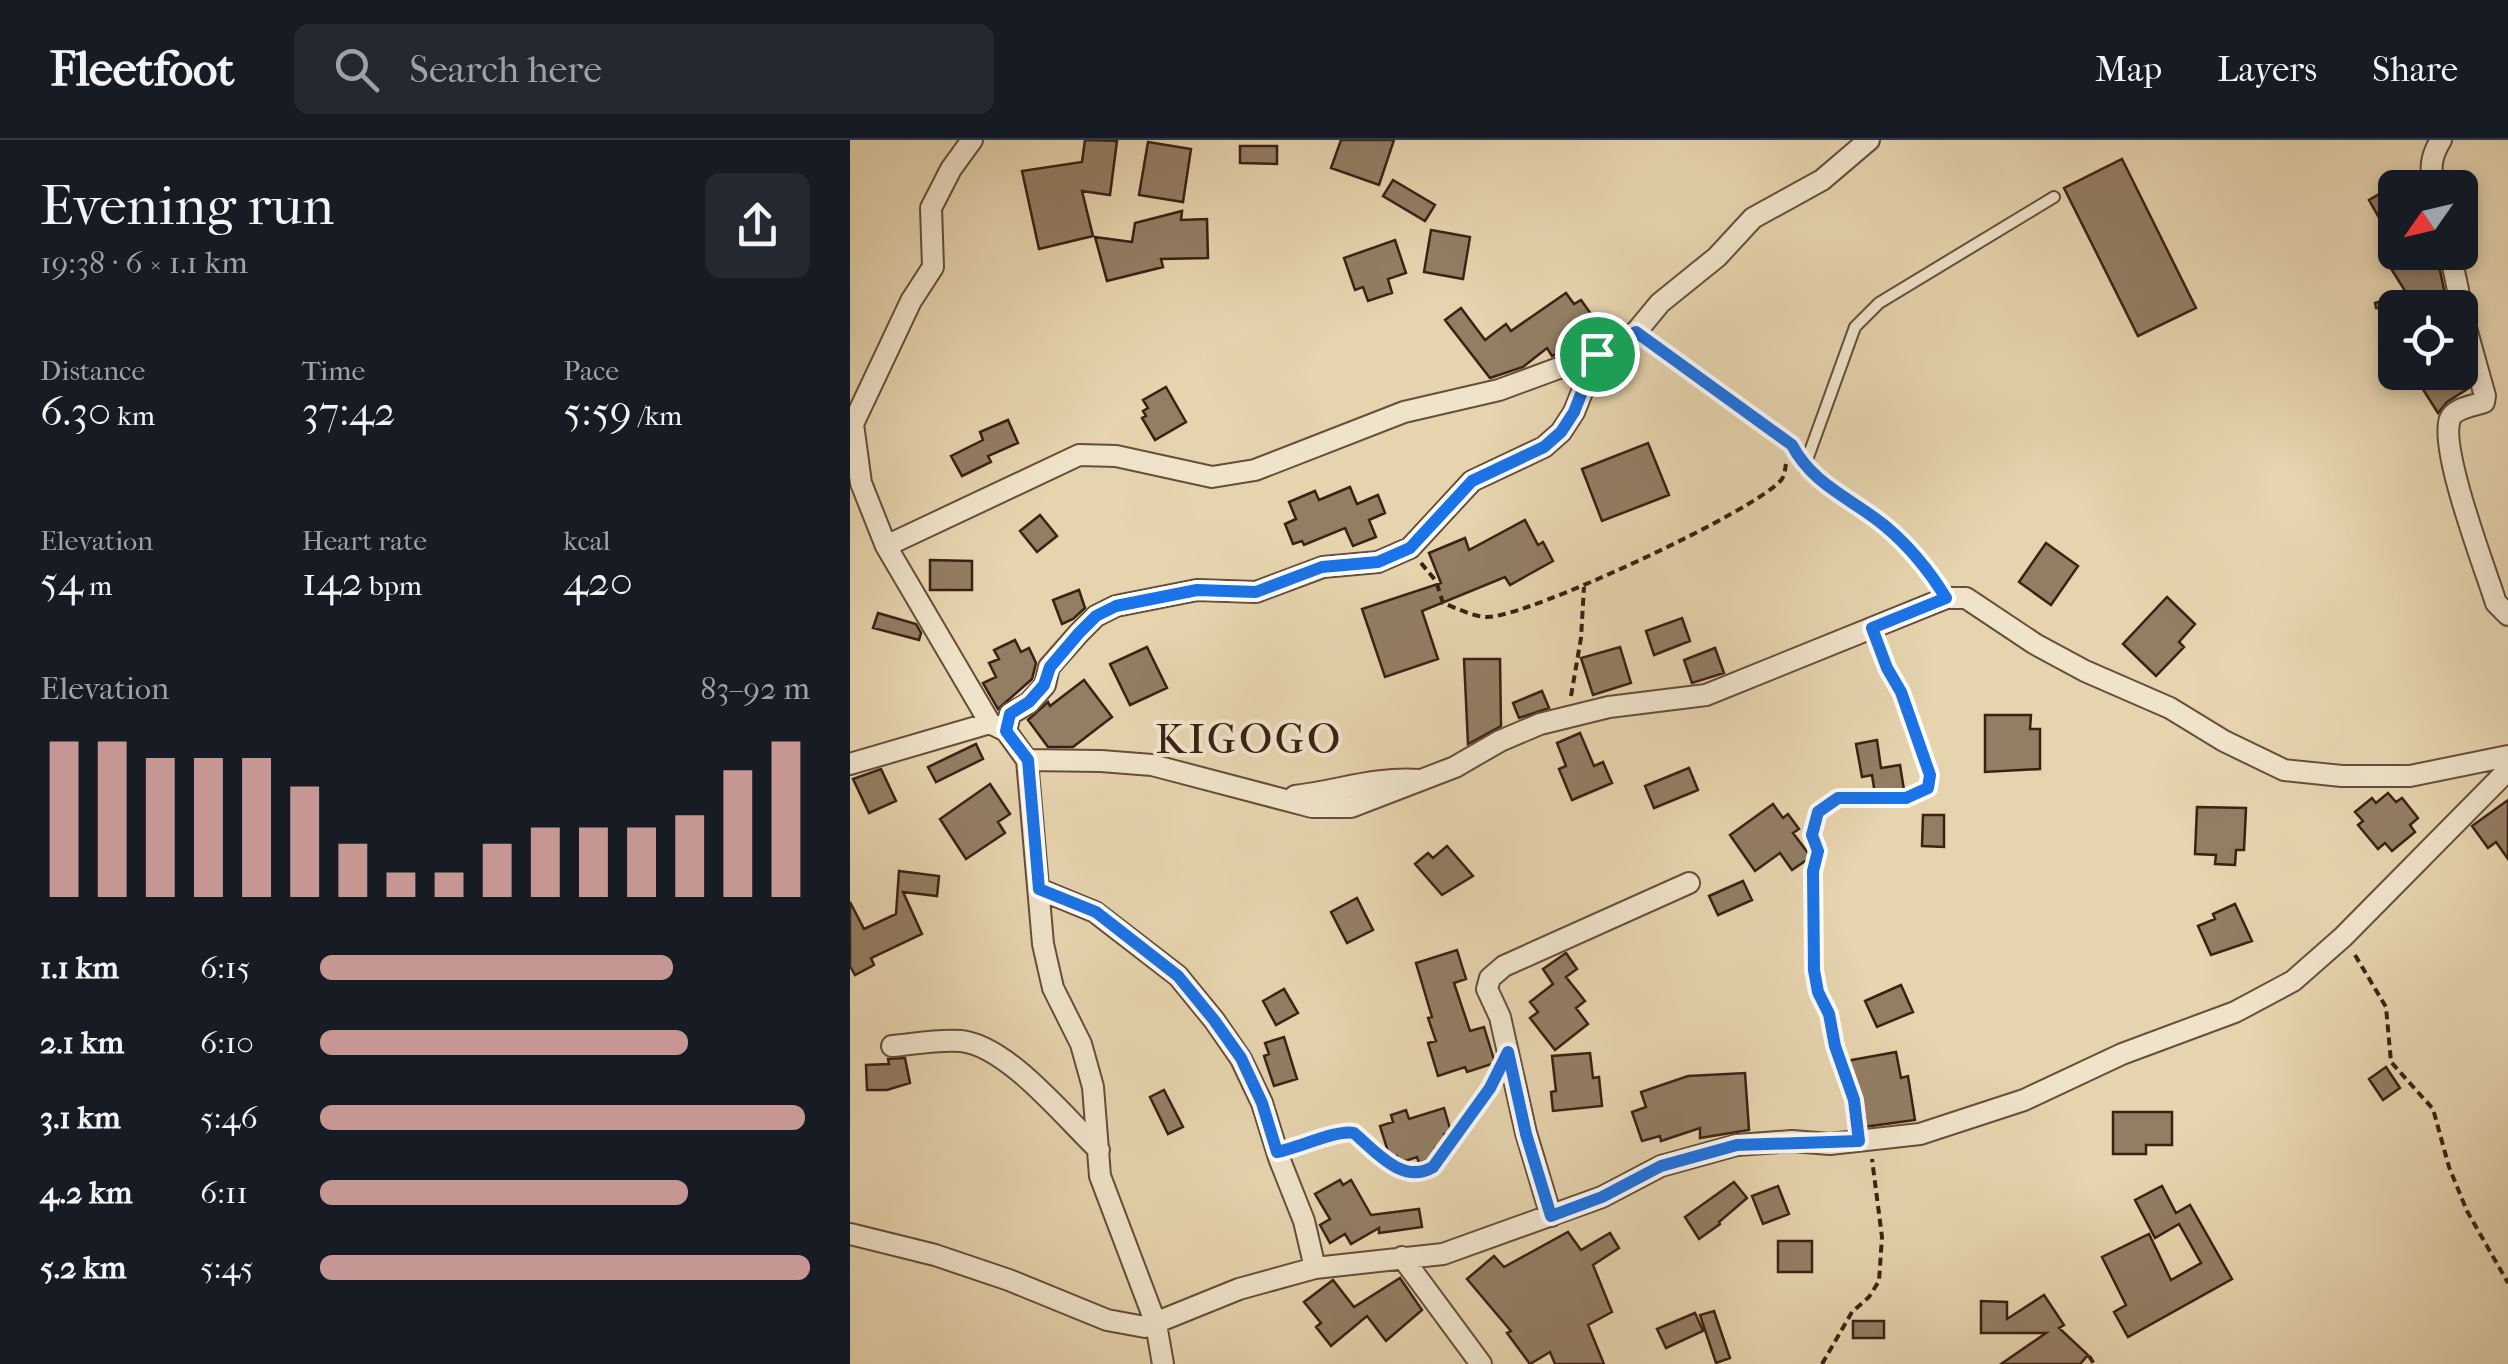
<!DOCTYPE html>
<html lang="en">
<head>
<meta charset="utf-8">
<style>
	body { margin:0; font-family:"IM FELL French Canon",serif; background:#242831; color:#f1f3f6; height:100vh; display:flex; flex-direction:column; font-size:38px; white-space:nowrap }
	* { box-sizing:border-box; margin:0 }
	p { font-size:32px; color:#9ea1a6 }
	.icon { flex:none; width:55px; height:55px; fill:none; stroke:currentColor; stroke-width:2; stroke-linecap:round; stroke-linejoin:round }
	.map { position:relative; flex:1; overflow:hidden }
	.details { display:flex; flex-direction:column; background:#171b24; width:850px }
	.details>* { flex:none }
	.needle { width:65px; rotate:236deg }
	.controls { position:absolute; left:1528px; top:30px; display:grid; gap:20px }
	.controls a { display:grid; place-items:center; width:100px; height:100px; border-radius:15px; background:#171b24; box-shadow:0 5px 15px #0003; font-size:50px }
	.pin { position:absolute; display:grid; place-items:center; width:85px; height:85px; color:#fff; margin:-42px; border:5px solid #fff; border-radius:50%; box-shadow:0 2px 10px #0007 }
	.round { display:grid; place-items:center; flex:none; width:105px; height:105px; border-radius:15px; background:#242831 }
	.head { display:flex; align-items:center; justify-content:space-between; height:170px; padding:0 40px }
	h1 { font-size:55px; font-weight:600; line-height:75px }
	.metrics { display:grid; grid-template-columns:repeat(3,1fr); gap:15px; height:170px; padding:10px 40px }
	.metrics div { display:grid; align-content:center }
	.metrics b { font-size:42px; font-weight:600 }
	.metrics small { font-size:28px; font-weight:400 }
	.metrics p { font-size:28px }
	.chart { height:280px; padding:20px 40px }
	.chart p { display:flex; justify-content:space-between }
	.chart svg { width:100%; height:180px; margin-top:10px; stroke:#c59692; stroke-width:6 }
	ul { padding:0 40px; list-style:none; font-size:32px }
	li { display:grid; grid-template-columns:160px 120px 1fr; align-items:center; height:75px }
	li i { height:25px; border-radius:12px; background:#c59692 }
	header { display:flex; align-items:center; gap:60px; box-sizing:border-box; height:140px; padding:0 50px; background:#171b24; border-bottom:2px solid #363941 }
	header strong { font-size:48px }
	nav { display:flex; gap:55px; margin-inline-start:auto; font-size:35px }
	.search { width:700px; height:90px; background:#242831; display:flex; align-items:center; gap:25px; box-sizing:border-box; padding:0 35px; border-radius:15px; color:#9ea1a6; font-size:38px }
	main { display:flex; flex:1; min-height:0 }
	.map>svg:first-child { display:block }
	.building { fill:#937e64; stroke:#3a2114; stroke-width:2.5 }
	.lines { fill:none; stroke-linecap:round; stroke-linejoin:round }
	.lane-casing { stroke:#654e3a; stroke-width:14 }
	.street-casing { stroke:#654e3a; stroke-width:24 }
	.path { stroke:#3a2114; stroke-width:4; stroke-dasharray:8 5; stroke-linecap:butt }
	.lane { stroke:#efe3ca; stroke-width:10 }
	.street { stroke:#efe3ca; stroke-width:20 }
	.route-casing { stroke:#fff; stroke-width:20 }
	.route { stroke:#1a73e8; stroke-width:12 }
	.labels { text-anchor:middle; stroke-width:8; stroke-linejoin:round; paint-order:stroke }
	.quarter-label { font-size:42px; letter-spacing:2.5px; fill:#3a2114; stroke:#efe3ca }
</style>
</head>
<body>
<header>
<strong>Fleetfoot</strong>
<div class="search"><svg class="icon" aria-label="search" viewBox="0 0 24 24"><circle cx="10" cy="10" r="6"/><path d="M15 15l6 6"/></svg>Search here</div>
<nav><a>Map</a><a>Layers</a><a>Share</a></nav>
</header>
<main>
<section class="details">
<div class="head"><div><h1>Evening run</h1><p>19:38 · 6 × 1.1 km</p></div><a class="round"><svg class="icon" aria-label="share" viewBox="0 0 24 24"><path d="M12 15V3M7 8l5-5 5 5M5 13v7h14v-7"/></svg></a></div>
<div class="metrics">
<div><p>Distance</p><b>6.30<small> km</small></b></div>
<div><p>Time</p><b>37:42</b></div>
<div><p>Pace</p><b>5:59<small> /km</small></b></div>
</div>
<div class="metrics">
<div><p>Elevation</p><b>54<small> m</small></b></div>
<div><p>Heart rate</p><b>142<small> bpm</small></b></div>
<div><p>kcal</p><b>420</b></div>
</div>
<div class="chart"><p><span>Elevation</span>83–92 m</p>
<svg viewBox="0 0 160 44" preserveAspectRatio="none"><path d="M5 44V6M15 44V6M25 44V10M35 44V10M45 44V10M55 44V17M65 44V31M75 44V38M85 44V38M95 44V31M105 44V27M115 44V27M125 44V27M135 44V24M145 44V13M155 44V6"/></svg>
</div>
<ul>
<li><b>1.1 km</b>6:15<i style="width:72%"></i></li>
<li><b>2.1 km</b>6:10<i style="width:75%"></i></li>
<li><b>3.1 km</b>5:46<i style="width:99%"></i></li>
<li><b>4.2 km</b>6:11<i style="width:75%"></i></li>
<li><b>5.2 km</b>5:45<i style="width:100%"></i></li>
</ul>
</section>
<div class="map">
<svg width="1658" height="1224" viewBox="0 0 1658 1224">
	<rect width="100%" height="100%" fill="#e6d4ae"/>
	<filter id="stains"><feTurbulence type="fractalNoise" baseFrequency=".002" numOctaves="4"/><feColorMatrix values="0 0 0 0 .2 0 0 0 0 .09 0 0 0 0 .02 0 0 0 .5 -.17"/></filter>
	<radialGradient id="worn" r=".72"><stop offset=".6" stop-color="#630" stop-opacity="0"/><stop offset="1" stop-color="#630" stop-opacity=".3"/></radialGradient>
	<path class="building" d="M235,0L267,1L260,55L232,51L243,96L189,109L172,31L232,22Z
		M491,0H544L529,45L481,28Z
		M298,2L341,9L333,62L289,55Z
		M390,6H427V24L390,23Z
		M1272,19L1346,168L1288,196L1214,48Z
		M543,40L585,65L575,81L533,56Z
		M1545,45V106L1519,60Z
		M332,71L331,80L357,79L358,118L311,119L313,127L257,141L245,97L282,102L285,83Z
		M581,90L620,97L613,139L574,132Z
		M545,100L556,133L538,139L542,153L518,161L513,147L505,150L494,118Z
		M1539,112H1586L1598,168H1526L1525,163L1557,154L1540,127L1546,124Z
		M716,153L724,164L731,160L741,174L736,177L743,188L720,205L723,208L702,216L697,208L673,227L640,238L595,180L611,168L635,200L656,184L661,191Z
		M1562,232H1613L1619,248L1597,262L1588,273Z
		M316,247L336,282L305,300L292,278L296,276L293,271L298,268L293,260Z
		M158,280L168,303L138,316L141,322L112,336L101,316L133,300L130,292Z
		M798,303L819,355L752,381L732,329Z
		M500,347L507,364L528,355L535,373L519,380L526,397L503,406L495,388L454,405L452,401L443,404L435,384L446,379L439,362L465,351L469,360Z
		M190,375L207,396L187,412L170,391Z
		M675,380L688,405L693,402L703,421L660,445L655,437L572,471L588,519L535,537L512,469L591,443L579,413L615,398L619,410Z
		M1196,403L1228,426L1201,465L1169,442Z
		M80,420L122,421V450H80Z
		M229,450L235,468L223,479L212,484L203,460Z
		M1317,457L1345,484L1329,502L1334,507L1306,536L1273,504Z
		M28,473L66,484L71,493L69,500L23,488Z
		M832,478L840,501L804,515L796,491Z
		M165,500L171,512L179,508L186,523L182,539L148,569L133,543L146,537L139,523L149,519L144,510Z
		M297,507L317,548L280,565L260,524Z
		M770,507L781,543L743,555L731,518Z
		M865,508L874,533L842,543L834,520Z
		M614,519H650L651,586L618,604Z
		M234,540L262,577L223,607H198L178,580L198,562L200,566Z
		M692,551L699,568L669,578L663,563Z
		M1135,575H1181L1180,589H1190V629L1135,632Z
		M730,593L744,626L753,622L762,643L722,660L709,629L716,626L707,603Z
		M1027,600L1031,628L1050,625L1054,650L1025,654L1022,635L1012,637L1006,604Z
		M126,604L133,619L86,642L78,627Z
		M839,628L848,650L804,668L795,646Z
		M31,629L46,661L19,673L3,639Z
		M140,644L160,674L148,682L155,693L116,719L90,679Z
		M1538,653L1546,662L1552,658L1568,678L1560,685L1565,692L1542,711L1535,703L1528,709L1508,685L1513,681L1505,672L1522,658L1526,663Z
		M1658,660V719L1646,702L1638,708L1622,686Z
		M923,664L933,678L938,674L949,689L943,693L961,717L942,730L930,713L905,731L880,695Z
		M1347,667L1396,668L1394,710H1386L1385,725L1365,724L1366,715L1345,714Z
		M1073,675H1094V707L1072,706Z
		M597,706L623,736L592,755L565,724L578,713L583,718Z
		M49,731L89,736L87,756L53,752L72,794L21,818L24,825L5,835L0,826V762L14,789L46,774Z
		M893,741L902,760L868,775L859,756Z
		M507,758L523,790L497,803L481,772Z
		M1385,764L1402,801L1361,815L1348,786L1365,779L1363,774Z
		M607,810L616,839L604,843L620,891L634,887L645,923L617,932L615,927L588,936L578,903L586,901L578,878L582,877L566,823Z
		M716,813L727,829L716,837L735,861L726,868L738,884L705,910L680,878L688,872L680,862L703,844L693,829Z
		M1051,845L1063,872L1027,887L1015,861Z
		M434,849L448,873L426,885L413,861Z
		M434,897L447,939L424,946L414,916L419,914L415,903Z
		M1046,912L1051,938L1058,936L1065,980L1013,987L1004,938L1000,939L996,921Z
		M740,913L743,938L749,937L752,966L703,971L701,952L706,951L702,916Z
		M55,918L60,943L37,950H17L16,925L39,924L38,919Z
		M1536,927L1550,948L1533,960L1519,939Z
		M895,933L899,990L850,998V988L811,1001L810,996L792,1001L782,972L796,967L791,952L838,936Z
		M314,950L333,987L318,994L300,957Z
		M594,968L601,992L594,994L597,1004L585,1008L588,1017L569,1023L567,1017L549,1023L547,1016L540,1018L530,986L543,982L541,975L556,970L559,979Z
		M1263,972H1322V1005H1296V1014H1263Z
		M490,1040L493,1045L501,1040L521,1075L569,1069L572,1087L529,1093V1088L501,1104L495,1094L480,1103L470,1085L480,1079L465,1054Z
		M884,1042L897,1058L869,1082L870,1084L849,1099L835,1077Z
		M928,1046L939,1074L913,1084L902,1056Z
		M1312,1046L1326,1073L1340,1065L1382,1139L1278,1197L1264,1172L1276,1165L1252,1117L1299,1094L1321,1140L1351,1123L1329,1084L1305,1098L1285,1060Z
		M718,1092L731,1110L760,1093L769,1108L743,1125L762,1172L738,1185L754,1224H705L700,1212L680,1224L657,1193L661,1191L617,1139L644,1116L654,1127Z
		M928,1101H962V1132H928Z
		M550,1138L572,1170L536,1201L517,1176L481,1206L466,1187L471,1183L454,1162L483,1140L504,1167Z
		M1194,1155L1214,1185L1209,1188L1238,1215L1230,1224H1151L1196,1193H1131V1161L1157,1162V1179Z
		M864,1171L880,1218L866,1223L850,1175Z
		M845,1173L853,1191L816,1208L807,1189Z
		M1003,1181H1034V1198H1003Z"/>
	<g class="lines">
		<defs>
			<path id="lane" d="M787,192L941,305C963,344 1001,359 1035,386C1059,406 1080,432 1096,458
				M954,328L1005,187L1029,163L1204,57"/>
			<path id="street" d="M122,0L101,29L81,68L83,127L61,161L3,284L11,343L36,406L140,583
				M1585,48C1579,29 1581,16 1591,0
				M1600,112L1616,188L1635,256L1634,262C1624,266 1604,268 1600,279C1589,309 1635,428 1646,463L1658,475
				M36,406L229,315L266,316L362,337L405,330L554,272L649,250L747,214
				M156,591L160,574L179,563L195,545L199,527L229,493L246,476L266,466L347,450L406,452L473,427L528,422L560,408L622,341L694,307L711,292L724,272L747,214L786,192L810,163L867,117L903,78L972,40L1019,0
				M177,620L251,621L302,625L462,667H501L605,627L650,601L690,584L759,567L856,555L1096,458H1116L1185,504L1235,531L1320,568L1374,601L1434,630L1492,636H1560L1658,616
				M0,624L140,583L156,591L177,620L193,804L203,848L231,904L243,947L250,1036L306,1184L313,1224
				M445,656C488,651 524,637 569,640
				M189,749L245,772L328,836L364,880L391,919L412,963L429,1018L454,1081L465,1128
				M42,906C64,904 89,899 111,901C158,906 215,978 249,1010
				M701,1076L676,993L650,877L637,849L640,838L654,826L839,743
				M0,1094L85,1115L159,1140L257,1180L295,1187L389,1149L465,1128L593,1114L752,1057L811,1026L887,1005L942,1001L980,1004L1070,994L1174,960L1272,914L1385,872L1443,841L1493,797L1658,630
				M552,1117L631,1224"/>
		</defs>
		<use href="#lane" class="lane-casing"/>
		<use href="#street" class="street-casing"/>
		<path class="path" d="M571,423L586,441L593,463C606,468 624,477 637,477C676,478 910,369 932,339C935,334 935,329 936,324
			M721,556L731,498L734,447
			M1505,815L1536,867L1541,922L1583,969L1599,1027L1617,1071L1658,1143
			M1007,981C1004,955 993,933 985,908C982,896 982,883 977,871C974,864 970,858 967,851C956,811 964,754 967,714C969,690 954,681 982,662C1004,647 1047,667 1078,648L1080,635L1051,552L1029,508
			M445,1009L495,991L505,993C526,1012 553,1045 583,1027L642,943
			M1239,1216L1244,1224
			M972,1224L1002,1172L1019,1157L1029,1141L1032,1097L1022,1019"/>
		<use href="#lane" class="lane"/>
		<use href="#street" class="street"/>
	</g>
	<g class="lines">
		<defs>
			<path id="route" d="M786,192L942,305C963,345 1001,358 1035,386C1059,406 1080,432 1096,458L1022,488L1037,528L1051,552L1080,635L1078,648L1056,658H988L968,672L962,695L968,711L963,731L964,830L968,852L979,874L985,906L1004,960L1009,1001L887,1005L811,1026L752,1057L701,1076L676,994L658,912L640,948L583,1027C553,1045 526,1012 504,993C488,989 448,1008 427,1012L412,963L391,918L364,880L328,836L246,772L189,749L178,620L156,591L160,574L179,562L194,545L200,527L229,493L246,476L266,466L347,450L406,452L472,427L528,422L560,408L622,341L694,307L711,292L724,272L747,214Z"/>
		</defs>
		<use href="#route" class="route-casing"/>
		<use href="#route" class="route"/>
	</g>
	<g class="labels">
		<g class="quarter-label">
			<text x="399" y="613">KIGOGO</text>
		</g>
	</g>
	<rect width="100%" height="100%" filter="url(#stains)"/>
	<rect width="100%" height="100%" fill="url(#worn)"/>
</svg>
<div class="controls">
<a><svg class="needle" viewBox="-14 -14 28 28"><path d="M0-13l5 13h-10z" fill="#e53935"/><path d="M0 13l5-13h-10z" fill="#9ea1a6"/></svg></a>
<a><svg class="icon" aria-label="locate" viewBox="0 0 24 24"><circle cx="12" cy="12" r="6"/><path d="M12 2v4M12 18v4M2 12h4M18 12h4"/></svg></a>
</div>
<div class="pin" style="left:747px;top:214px;background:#1e9e55"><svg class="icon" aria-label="arrive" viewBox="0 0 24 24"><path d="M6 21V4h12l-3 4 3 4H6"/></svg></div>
</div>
</main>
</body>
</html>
